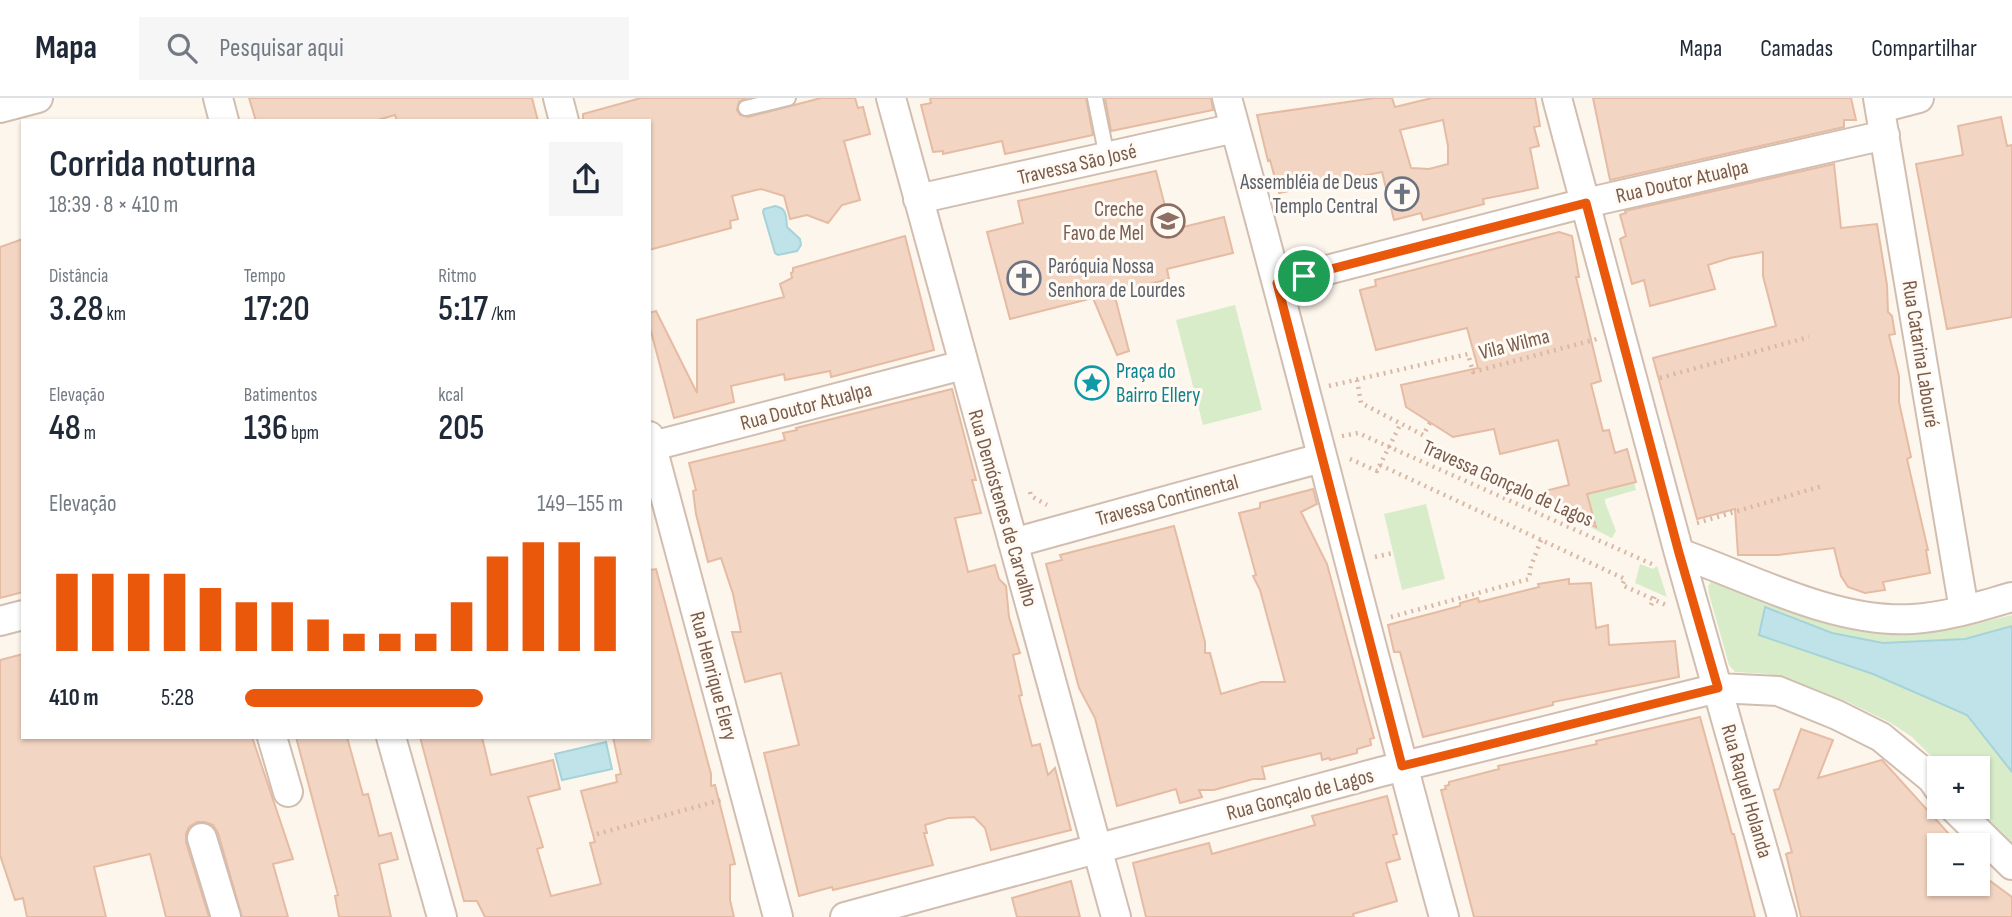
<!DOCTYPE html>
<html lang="pt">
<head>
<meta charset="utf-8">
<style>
	body { margin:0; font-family:"Sofia Sans Condensed",sans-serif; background:#f6f6f7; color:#1f2937; height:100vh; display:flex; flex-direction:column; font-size:26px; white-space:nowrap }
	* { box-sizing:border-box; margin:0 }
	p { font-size:23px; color:#747a83 }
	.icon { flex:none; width:38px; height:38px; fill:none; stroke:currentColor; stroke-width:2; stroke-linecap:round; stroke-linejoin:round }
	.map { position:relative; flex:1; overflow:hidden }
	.details { position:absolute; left:21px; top:21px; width:630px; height:620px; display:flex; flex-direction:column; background:#fff; border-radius:0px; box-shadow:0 2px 5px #0004 }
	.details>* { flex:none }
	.fabs { position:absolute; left:1927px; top:658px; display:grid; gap:14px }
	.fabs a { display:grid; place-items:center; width:63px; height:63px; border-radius:0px; background:#fff; box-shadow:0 2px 5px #0004; font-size:35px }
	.pin { position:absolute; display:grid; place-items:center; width:60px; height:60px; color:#fff; margin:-30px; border:4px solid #fff; border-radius:50%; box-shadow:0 2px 7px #0007 }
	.round { display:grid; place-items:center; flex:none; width:74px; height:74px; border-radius:0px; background:#f6f6f7 }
	.head { display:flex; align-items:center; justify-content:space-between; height:119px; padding:0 28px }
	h1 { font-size:38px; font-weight:600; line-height:52px }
	.metrics { display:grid; grid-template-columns:repeat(3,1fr); gap:10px; height:119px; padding:7px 28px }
	.metrics div { display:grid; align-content:center }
	.metrics b { font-size:35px; font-weight:600 }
	.metrics small { font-size:19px; font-weight:400 }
	.metrics p { font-size:19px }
	.chart { height:196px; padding:14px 28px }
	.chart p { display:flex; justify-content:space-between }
	.chart svg { width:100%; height:126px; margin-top:7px; stroke:#ea580c; stroke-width:6 }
	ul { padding:0 28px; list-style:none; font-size:23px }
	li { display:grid; grid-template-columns:112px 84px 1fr; align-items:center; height:52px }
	li i { height:18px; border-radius:9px; background:#ea580c }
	header { display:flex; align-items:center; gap:42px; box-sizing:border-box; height:98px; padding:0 35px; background:#fff; border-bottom:2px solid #e0e1e3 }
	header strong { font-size:33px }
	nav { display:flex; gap:38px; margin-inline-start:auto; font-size:24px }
	.search { width:490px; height:63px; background:#f6f6f7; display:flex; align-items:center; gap:18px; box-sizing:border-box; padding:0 24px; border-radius:0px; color:#747a83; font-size:26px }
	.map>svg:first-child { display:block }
	.green { fill:#d8ecc9 }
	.water { fill:#bfe3e8; stroke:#a5d3da; stroke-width:2 }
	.building { fill:#f3d5c3; stroke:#e6bba3; stroke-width:2; fill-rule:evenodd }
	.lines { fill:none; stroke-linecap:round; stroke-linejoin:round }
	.service-casing { stroke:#d1beb0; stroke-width:18 }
	.minor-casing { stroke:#d1beb0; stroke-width:32 }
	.path { stroke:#d9b8a5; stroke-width:4.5; stroke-dasharray:2 5; stroke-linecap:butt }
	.service { stroke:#fff; stroke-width:14 }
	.minor { stroke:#fff; stroke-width:28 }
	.route-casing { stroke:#fff; stroke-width:14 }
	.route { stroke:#ea580c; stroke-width:9 }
	.labels { text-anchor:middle; stroke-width:6; stroke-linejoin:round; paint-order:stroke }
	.street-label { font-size:21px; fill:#7a5c4d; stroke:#fffaf3 }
	.worship-label { font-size:21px; fill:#5b616d; stroke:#fffaf3; text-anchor:end }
	.education-label { font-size:21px; fill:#785e54; stroke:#fffaf3; text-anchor:end }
	.culture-label { font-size:21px; fill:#0d838f; stroke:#fffaf3; text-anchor:start }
</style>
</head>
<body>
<header>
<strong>Mapa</strong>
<div class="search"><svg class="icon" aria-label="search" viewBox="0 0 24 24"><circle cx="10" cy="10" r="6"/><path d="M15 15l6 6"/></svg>Pesquisar aqui</div>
<nav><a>Mapa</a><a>Camadas</a><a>Compartilhar</a></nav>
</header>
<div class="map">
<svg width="2012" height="819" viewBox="0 0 2012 819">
	<rect width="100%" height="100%" fill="#fdf6ec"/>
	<path class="green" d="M1235,207L1262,312L1203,327L1176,222Z
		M1634,384L1636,392L1605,401V404L1616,433L1612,440L1582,425L1594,422L1587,396Z
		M1426,406L1445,481L1402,492L1384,416Z
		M1640,466L1653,471L1657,468L1667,499L1635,485Z
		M1715,479L1913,532L1955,531L2012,517V752L1970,709H1978V670H1943L1912,639L1891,625L1848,604L1768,576L1735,574L1729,567L1709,496L1708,488Z"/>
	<path class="water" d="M775,108C787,110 786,118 787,129L800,141L801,147L797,153L778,157L775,155L763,114L764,111Z
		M1765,509L1832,535L1883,545L1965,541L2012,528V674L1967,617L1873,576L1759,537Z
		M606,644L612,671L562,682L555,656Z"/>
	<path class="building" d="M249,0H532L538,23H397L395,17L374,23H256Z
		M641,0H746L739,4L737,12L740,17L748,19L821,0H855L858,10L863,9L870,36L844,43L860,102L842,107L828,125L807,117L790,121L784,98L761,91L756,92L732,98L738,121L730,123L731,130L649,152V23H583V16Z
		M930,0H1086L1093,37L1005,56L1002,43L943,56V53L933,54L921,7L931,5Z
		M1105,0H1211L1213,12L1111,33Z
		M1375,0H1392L1395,9L1432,0H1535L1540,28L1534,29L1539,48L1530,50L1538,90L1483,101L1484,106L1423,122L1421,115L1394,122L1382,74L1279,95L1270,62L1268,63L1257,17ZM1443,22L1448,48V66L1429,71L1411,70L1400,32Z
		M1593,0H1851L1856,22H1844V29L1610,82Z
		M2001,19L2007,48L2012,47V219L1947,231L1916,66L1963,57L1958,28Z
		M1834,66L1841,130L1877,126L1887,187L1888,214L1892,218L1895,236L1889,237L1899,278V304L1911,359L1907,361L1928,452H1926L1930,475L1883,484L1885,492L1865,495L1848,489L1841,478L1834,450L1778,457H1738L1735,411L1697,421L1653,260L1776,228L1763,178V154L1730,160L1708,167L1715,191L1650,208L1644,182L1632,186L1620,141L1626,138L1620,117L1626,115L1625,113Z
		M1156,73L1171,132L1224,119L1233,155L1167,171L1169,181L1114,195L1129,253L1117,257L1093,200L1010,221L987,134L1023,125L1018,103Z
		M1559,134L1572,138L1579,179H1576L1601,283L1591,286L1603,333L1609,332L1615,355L1627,351L1636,384L1587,396L1596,429L1525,398L1569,387L1558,342L1500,356L1494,331L1453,339L1406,309L1401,287L1478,270L1467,230L1376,252L1360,193V192L1376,188L1375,182Z
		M905,138L934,252L831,279L830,273L785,282L784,276L731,288L734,304L674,320L649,226V215L656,213L697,295V222L784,199L780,186L792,180L791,175L793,174V170Z
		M23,141V494L0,500V149Z
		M952,291L976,382H972L981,415L955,420L968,474L995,467L999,481L1006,488L1009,519L1020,555L1013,557L1022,597L1019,598L1032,648L1040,646L1048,677L1055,670L1071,732L991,752L985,730L974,719L948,720L925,727L927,735H924L933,767L833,792L832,789L799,798L764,655L799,647L781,575L745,584L732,534H741L733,496L721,460L708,464L696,416L693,393L696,392L689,365L785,342L783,335L797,332L796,330Z
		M1313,391L1317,406L1301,414L1327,466L1374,640L1370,641L1371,647L1357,651V655L1330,662L1329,660L1322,662L1321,655L1262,669L1265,681H1253L1214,692H1199L1202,699L1180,705L1176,691L1117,708L1095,620L1079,590L1046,466L1062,462L1060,457L1174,428L1205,544V555H1210L1221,596L1261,584H1285L1260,492L1253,478L1256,477L1239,415L1260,410V405Z
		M656,471L711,676V688L715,687L735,766L730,767V802L734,819H485L477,803H464L420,639H482L491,677L553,662L560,691L528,699L543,749L537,751L551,798L601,786L590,745L595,744L581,693L617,684L616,677L621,676L613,639H649V472Z
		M1569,481V486L1591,485L1596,530L1608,527L1609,547L1675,543L1679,579L1553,604V607L1423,639L1400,554H1394L1388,527L1460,508V505L1478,500L1479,504L1539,489L1538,486Z
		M23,556V639H252L293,761L273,766L288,819H242L218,735L213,727L205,724H197L189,729L186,736V744L209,819H166L150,756L94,769L106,819H27L23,800L15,802L0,757V562Z
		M1700,619L1728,721L1732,736H1734L1755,819H1474L1441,692L1446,691L1445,688L1449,687V684L1499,671L1498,668L1597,646L1596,643Z
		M1801,631L1833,642L1818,680L1882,662L1959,747H1939V786H1978V768L1985,776L1982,777L2012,799V819H1801L1786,756L1792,754L1774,692L1779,691Z
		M296,639H347L363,697L368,696L379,738L391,735L398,761L379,766L391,819H339L335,798L338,797Z
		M1387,698L1397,736L1393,737L1400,761L1386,765L1397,803L1353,816L1354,819H1146L1133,765L1209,745L1212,756L1315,727L1312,718Z
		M1071,783L1080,819H1017L1012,800Z"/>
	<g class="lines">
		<defs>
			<path id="service" d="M1095,0L1107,59
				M746,10L788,0"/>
			<path id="minor" d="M218,0L224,23
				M558,0L564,23
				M891,0L1116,819
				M1227,0C1302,272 1369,547 1444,819
				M1557,0L1679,455L1782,819
				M1878,0L1964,512
				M0,10L38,0
				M1881,10L1919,0
				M918,101L1235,30
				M1277,185L1577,107L1885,37
				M649,338L778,819
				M649,349L963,267
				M1013,445L1321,360
				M1679,455C1751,480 1835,526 1913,521C1947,519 1980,508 2012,499
				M0,523L23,517
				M272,639L288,694
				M391,639L442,819
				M1953,709L2012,767
				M202,740L226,819
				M845,819L1380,674L1718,590L1778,593L1837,617L1881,639L1932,681L1939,691"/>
		</defs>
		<use href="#service" class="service-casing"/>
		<use href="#minor" class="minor-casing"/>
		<path class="path" d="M1660,280L1809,239
			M1357,282L1361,305L1423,337L1430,325
			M1329,288L1468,256L1473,274L1597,241
			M1342,338L1358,335L1654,467
			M1350,361L1377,373L1401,325
			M1380,367L1625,481L1622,487L1666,507
			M1030,394L1031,398L1047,407
			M1697,425L1822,388
			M1375,459L1393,455
			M1651,507L1656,496
			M1391,519L1529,481L1531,468L1541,442
			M597,736L721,702"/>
		<use href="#service" class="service"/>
		<use href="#minor" class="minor"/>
	</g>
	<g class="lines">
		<defs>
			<path id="route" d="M1586,105L1679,455L1718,590L1402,668L1277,185Z"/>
		</defs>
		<use href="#route" class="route-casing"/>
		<use href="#route" class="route"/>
	</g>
	<defs>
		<symbol id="church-ring" viewBox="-11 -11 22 22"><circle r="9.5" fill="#fffaf3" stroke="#6b7280" stroke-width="1.5"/><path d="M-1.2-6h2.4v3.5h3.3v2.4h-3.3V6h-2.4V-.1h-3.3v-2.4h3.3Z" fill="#6b7280"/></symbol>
		<symbol id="school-ring" viewBox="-11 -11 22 22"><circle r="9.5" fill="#fffaf3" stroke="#8d6e63" stroke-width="1.5"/><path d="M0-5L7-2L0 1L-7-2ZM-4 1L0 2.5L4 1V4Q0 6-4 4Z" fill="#8d6e63"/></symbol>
		<symbol id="sight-ring" viewBox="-11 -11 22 22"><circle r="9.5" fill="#fffaf3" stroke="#0f9aa8" stroke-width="1.5"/><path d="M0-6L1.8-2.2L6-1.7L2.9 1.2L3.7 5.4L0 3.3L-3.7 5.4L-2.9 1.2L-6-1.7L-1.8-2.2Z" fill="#0f9aa8"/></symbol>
	</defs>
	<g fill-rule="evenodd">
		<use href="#church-ring" x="1383" y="77" width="38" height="38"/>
		<use href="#school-ring" x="1149" y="104" width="38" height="38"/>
		<use href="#church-ring" x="1005" y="161" width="38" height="38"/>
		<use href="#sight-ring" x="1073" y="266" width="38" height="38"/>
	</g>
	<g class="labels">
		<g class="street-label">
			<text transform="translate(1077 66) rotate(-13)" y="7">Travessa São José</text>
			<text transform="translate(1682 83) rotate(-13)" y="7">Rua Doutor Atualpa</text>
			<text transform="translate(1514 246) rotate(-14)" y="7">Vila Wilma</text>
			<text transform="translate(1921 256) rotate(81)" y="7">Rua Catarina Labouré</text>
			<text transform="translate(806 308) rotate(-15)" y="7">Rua Doutor Atualpa</text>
			<text transform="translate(1508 385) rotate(24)" y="7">Travessa Gonçalo de Lagos</text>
			<text transform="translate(1167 402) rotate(-15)" y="7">Travessa Continental</text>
			<text transform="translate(1003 410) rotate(74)" y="7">Rua Demóstenes de Carvalho</text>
			<text transform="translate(714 578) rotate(75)" y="7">Rua Henrique Elery</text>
			<text transform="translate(1747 693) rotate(74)" y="7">Rua Raquel Holanda</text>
			<text transform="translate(1300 696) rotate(-15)" y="7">Rua Gonçalo de Lagos</text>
		</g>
		<g class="worship-label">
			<text x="1378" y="91">Assembléia de Deus<tspan x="1378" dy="24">Templo Central</tspan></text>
			<text x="1048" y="175" text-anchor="start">Paróquia Nossa<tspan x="1048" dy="24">Senhora de Lourdes</tspan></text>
		</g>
		<g class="education-label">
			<text x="1144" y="118">Creche<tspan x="1144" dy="24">Favo de Mel</tspan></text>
		</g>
		<g class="culture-label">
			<text x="1116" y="280">Praça do<tspan x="1116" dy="24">Bairro Ellery</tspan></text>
		</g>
	</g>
</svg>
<div class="fabs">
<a>+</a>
<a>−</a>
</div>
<div class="pin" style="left:1304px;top:178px;background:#1e9e55"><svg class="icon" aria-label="arrive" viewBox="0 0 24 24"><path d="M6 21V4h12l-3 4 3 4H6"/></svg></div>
<section class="details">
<div class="head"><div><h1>Corrida noturna</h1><p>18:39 · 8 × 410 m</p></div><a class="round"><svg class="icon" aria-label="share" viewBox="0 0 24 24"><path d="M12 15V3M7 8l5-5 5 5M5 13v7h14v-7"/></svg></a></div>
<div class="metrics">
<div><p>Distância</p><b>3.28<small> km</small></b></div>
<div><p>Tempo</p><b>17:20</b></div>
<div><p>Ritmo</p><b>5:17<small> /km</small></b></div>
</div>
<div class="metrics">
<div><p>Elevação</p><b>48<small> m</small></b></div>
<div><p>Batimentos</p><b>136<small> bpm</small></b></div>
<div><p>kcal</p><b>205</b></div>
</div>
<div class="chart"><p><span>Elevação</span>149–155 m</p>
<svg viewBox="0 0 160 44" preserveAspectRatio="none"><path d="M5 44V17M15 44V17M25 44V17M35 44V17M45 44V22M55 44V27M65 44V27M75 44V33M85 44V38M95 44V38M105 44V38M115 44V27M125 44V11M135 44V6M145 44V6M155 44V11"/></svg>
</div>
<ul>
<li><b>410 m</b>5:28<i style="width:63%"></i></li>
</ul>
</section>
</div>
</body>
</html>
